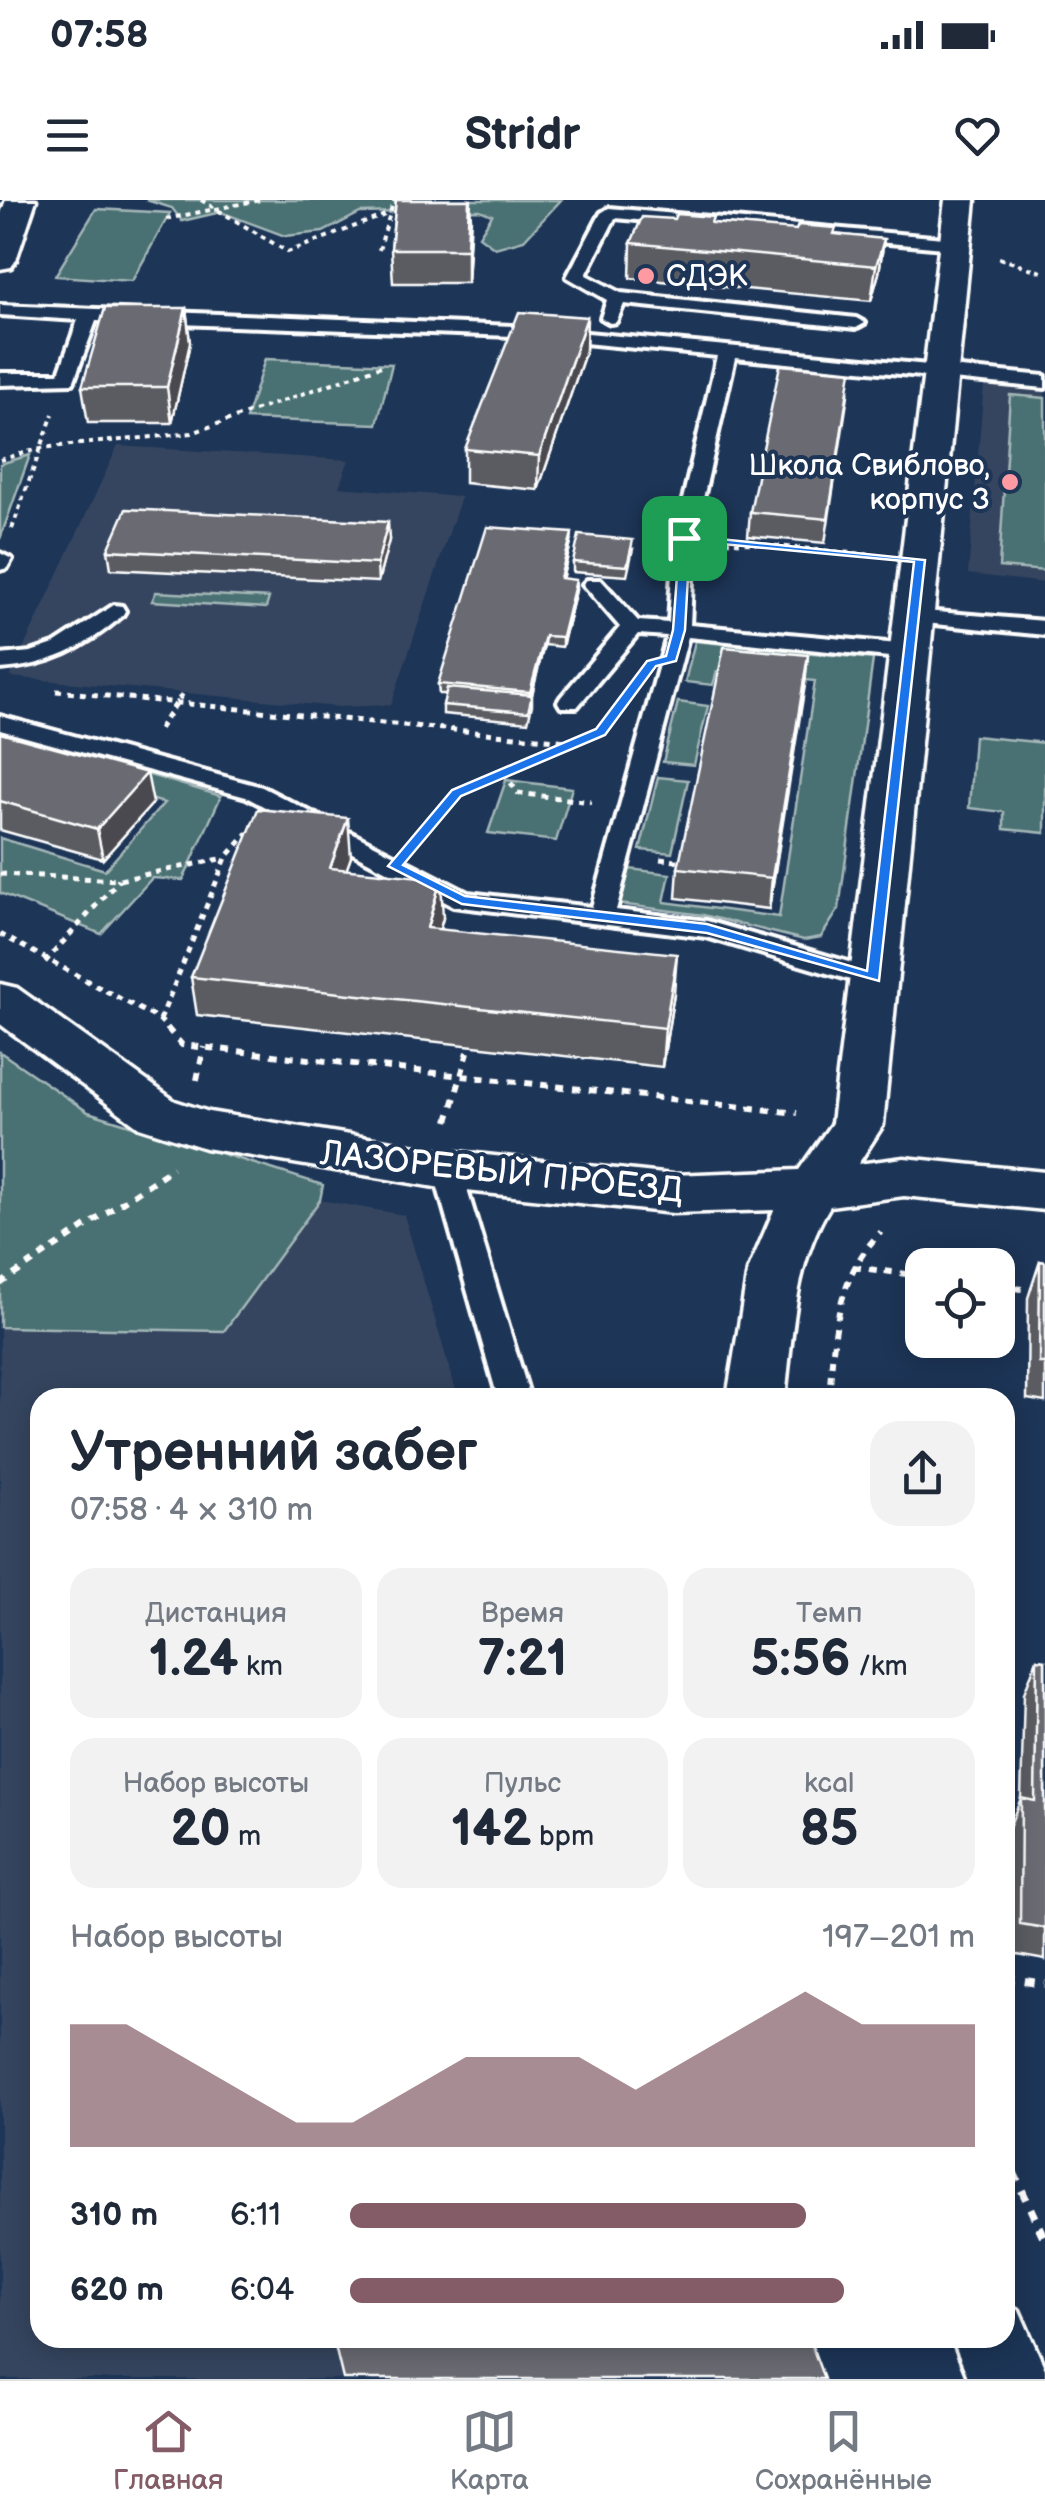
<!DOCTYPE html>
<html lang="ru">
<head>
<meta charset="utf-8">
<style>
	body { margin:0; font-family:"Balsamiq Sans",sans-serif; background:#f2f2f3; color:#1f2937; height:100vh; display:flex; flex-direction:column; font-size:38px; white-space:nowrap }
	* { box-sizing:border-box; margin:0 }
	p { font-size:32px; color:#747a83 }
	.icon { flex:none; width:55px; height:55px; fill:none; stroke:currentColor; stroke-width:2; stroke-linecap:round; stroke-linejoin:round }
	.map { position:relative; flex:1; overflow:hidden }
	.drawer { position:absolute; left:30px; top:1188px; width:985px; height:960px; display:flex; flex-direction:column; background:#fff; border-radius:30px; box-shadow:0 5px 25px #0003 }
	.drawer>* { flex:none }
	.fabs { position:absolute; left:905px; top:1048px; display:grid; gap:20px }
	.fabs a { display:grid; place-items:center; width:110px; height:110px; border-radius:20px; background:#fff; box-shadow:0 5px 25px #0003; font-size:50px }
	.pin { position:absolute; display:grid; place-items:center; width:85px; height:85px; color:#fff; margin:-42px; border-radius:20px; box-shadow:0 5px 15px #0006 }
	.round { display:grid; place-items:center; flex:none; width:105px; height:105px; border-radius:30px; background:#f2f2f3 }
	.overview { display:flex; align-items:center; justify-content:space-between; height:170px; padding:0 40px }
	h1 { font-size:55px; font-weight:700; line-height:75px }
	.stats { display:grid; grid-template-columns:repeat(3,1fr); gap:15px; height:170px; padding:10px 40px }
	.stats div { display:grid; align-content:center; border-radius:25px; background:#f2f2f3; text-align:center }
	.stats b { font-size:50px; font-weight:700 }
	.stats small { font-size:28px; font-weight:400 }
	.stats p { font-size:28px }
	.chart { height:280px; padding:20px 40px }
	.chart p { display:flex; justify-content:space-between }
	.chart svg { width:100%; height:180px; margin-top:10px; fill:#845c67; opacity:.7 }
	ul { padding:0 40px; list-style:none; font-size:32px }
	li { display:grid; grid-template-columns:160px 120px 1fr; align-items:center; height:75px }
	li i { height:25px; border-radius:12px; background:#845c67 }
	.status { display:flex; justify-content:space-between; align-items:center; height:70px; padding:0 50px; background:#fff; direction:ltr }
	.status svg { height:28px; fill:currentColor }
	header { display:flex; justify-content:space-between; align-items:center; height:130px; padding:0 40px; background:#fff; font-size:45px; font-weight:700 }
	.tabs { display:flex; justify-content:space-around; align-items:center; height:140px; border-top:2px solid #e0e1e3; background:#fff; font-size:28px; color:#747a83 }
	.tabs a { display:grid; justify-items:center; gap:5px }
	.tabs .selected { color:#845c67 }
	.map>svg:first-child { display:block }
	.built { fill:#34455f }
	.green { fill:#4a6f72; stroke:#a4b7b8; stroke-width:2.5 }
	.lines { fill:none; stroke-linecap:round; stroke-linejoin:round }
	.service-casing { stroke:#fff; stroke-width:8 }
	.minor-casing { stroke:#fff; stroke-width:7 }
	.path-far3 { stroke:#fff; stroke-width:4; stroke-dasharray:5 5; stroke-linecap:butt }
	.path-far2 { stroke:#fff; stroke-width:5; stroke-dasharray:6 6; stroke-linecap:butt }
	.path-far1 { stroke:#fff; stroke-width:6; stroke-dasharray:8 8; stroke-linecap:butt }
	.path { stroke:#fff; stroke-width:8; stroke-dasharray:10 10; stroke-linecap:butt }
	.service { fill:#1d3557; fill-rule:evenodd }
	.minor { fill:#1d3557; fill-rule:evenodd }
	.wall { fill:#5a5b62; stroke:#fff; stroke-width:2.5 }
	.shaded-wall { fill:#4a4a50; stroke:#fff; stroke-width:2.5 }
	.building { fill:#696a72; stroke:#fff; stroke-width:2.5 }
	.route { fill:#1a73e8; stroke:#fff; stroke-width:2.5; fill-rule:evenodd }
	.poi-dot { fill:#ff9aa2; stroke:#1d3557; stroke-width:4 }
	.labels { text-anchor:middle; stroke-width:8; stroke-linejoin:round; paint-order:stroke }
	.far-poi-label { font-size:30px; fill:#fff; stroke:#1d3557; text-anchor:start }
	.street-label { font-size:35px; fill:#fff; stroke:#1d3557 }
</style>
</head>
<body>
<div class="status"><b>07:58</b><svg viewBox="0 0 49 12"><path d="M0 12V9h3v3zM5 12V6h3v6zM10 12V3h3v9zM15 12V0h3v12zM26 1h20v11H26zM47 4h2v5h-2z"/></svg></div>
<header><svg class="icon" aria-label="menu" viewBox="0 0 24 24"><path d="M4 6h16M4 12h16M4 18h16"/></svg>Stridr<svg class="icon" aria-label="heart" viewBox="0 0 24 24"><path d="M12 20l-8-8c-3-5 5-10 8-4 3-6 11-1 8 4z"/></svg></header>
<div class="map">
<svg width="1045" height="2179" viewBox="0 0 1045 2179">
	<rect width="100%" height="100%" fill="#1d3557"/>
	<filter id="ink" filterUnits="userSpaceOnUse"><feTurbulence type="fractalNoise" baseFrequency=".01" numOctaves="2"/><feDisplacementMap in="SourceGraphic" scale="20" xChannelSelector="R" yChannelSelector="G"/><feConvolveMatrix kernelMatrix="1 2 1 2 8 2 1 2 1" color-interpolation-filters="sRGB"/></filter>
	<g filter="url(#ink)">
		<path class="built" d="M984,184L1045,189V383L968,374Z
			M118,246L349,260L339,287L461,297L391,505L338,507L10,477Z
			M320,1000L404,1015L458,1197L40,1198V2138H798L813,2179H0V1127L224,1131Z"/>
		<path class="green" d="M146,0H561L524,40L495,48L479,36L492,15L480,10L360,13L323,32L285,36L221,12L182,21L172,8Z
			M96,9L170,13L132,81L55,76Z
			M265,159L392,164L377,224L246,219Z
			M1010,195L1045,198V371L999,367Z
			M30,255L0,339V264Z
			M156,392L269,398L266,408L152,401Z
			M695,441L873,459L839,709L821,737L804,740L703,715L619,704L630,669L670,674L664,702L779,717L815,481L717,471L713,485L685,482Z
			M678,502L708,506L694,565L663,562Z
			M974,536L1045,543V633L1004,629V612L969,608Z
			M136,571L221,596L183,680L152,678L101,734L0,693V638L105,670L164,603L119,590Z
			M658,577L688,580L672,653L640,650Z
			M506,580L572,588L556,641L488,633Z
			M0,852L88,912L323,985L320,1000L224,1131L0,1127Z"/>
		<g class="lines">
			<defs>
				<path id="service" d="M609,8L955,39L963,44L955,49L615,18L586,75L621,93L856,118L865,123L856,128L624,104L616,122L610,123L601,118L607,100L567,77L601,13Z
					M0,105L513,126L1045,176V188L735,158L694,338L690,425L909,445L920,452L909,459L688,437L616,710L707,721L883,772L887,778L883,784L874,787L706,737L453,706L246,597L0,530V516L262,587L468,693L592,707L667,436L638,434L577,507H561L558,502L561,497L620,427L583,384L587,380H601L638,421L669,423L674,338L717,156L513,136L96,121L73,183L0,185V173H59L78,120L0,115Z
					M0,353L12,359L7,368L0,370Z
					M114,405L122,406L125,411L122,416C85,448 49,466 0,469V455L31,452L54,444Z
					M913,410L1045,421V435L905,421L902,416Z
					M447,960L457,963L461,970L530,1198H498L433,970L437,963Z"/>
				<path id="minor" d="M6,0H36L16,60L11,67L0,69V16Z
					M945,0H975L883,925L858,964L904,958L1045,972V1010L904,996L830,1006C794,1064 793,1132 785,1198H727L748,1071L774,1010L673,1013L447,989L205,948L139,927L0,824V784L17,788L175,901L209,912L447,951L673,975L799,970L832,923Z
					M1005,2104L1019,2110L1045,2169V2179H969L952,2138H1005Z"/>
			</defs>
			<use href="#service" class="service-casing"/>
			<use href="#minor" class="minor-casing"/>
			<path class="path-far3" d="M201,0L288,52L390,13
				M166,19L260,0
				M379,50L394,0
				M999,58L1045,73
				M0,260L41,248L192,233L384,165
				M12,329L53,214
				M725,341L872,355"/>
			<path class="path-far2" d="M56,491L577,542
				M159,529L183,493
				M504,573L518,593L591,602
				M420,636L457,593L603,528
				M660,659L683,662
				M0,674L119,680L225,658
				M0,734L160,820L169,830
				M45,762L119,680
				M160,820L226,658L248,633"/>
			<path class="path-far1" d="M167,828L182,845L797,913
				M197,880L204,847
				M448,921L470,845
				M853,1067L922,1076
				M0,1084L173,968
				M998,1086L1045,1092
				M829,1198C834,1137 835,1078 881,1032"/>
			<path class="path" d="M1005,1778L1045,1784
				M1005,1954L1045,2040"/>
			<use href="#service" class="service"/>
			<use href="#minor" class="minor"/>
		</g>
		<path class="wall" d="M396,0H471L467,83H393L391,49Z
			M713,23L884,39L879,73L871,101L630,78L631,43Z
			M186,108L190,143L172,223H88L82,187Z
			M587,117L586,150L538,290L465,283V249Z
			M848,195L825,343L748,336L750,312Z
			M389,340L378,382L111,369L108,350Z
			M571,343L562,379L576,390L562,447L544,445L532,495V505L528,522L443,514V505L446,494H439L438,484Z
			M633,349L627,376L573,372V362Z
			M808,455L769,709L676,698L678,668Z
			M0,533L153,603L103,659L0,630Z
			M351,657L346,670L443,718L440,729L674,793L662,867L197,815L191,777Z
			M1040,1061L1045,1062V1202L1027,1199L1028,1098Z
			M1037,1459L1045,1460V1760L1006,1753L1008,1630L1021,1598L1024,1493Z"/>
		<path class="shaded-wall" d="M469,0L471,18L467,83V49Z
			M884,39L879,73L871,101L876,66Z
			M186,108L190,143L172,223L167,187Z
			M587,117L586,150L538,290L539,256Z
			M388,322L389,340L378,382L377,364Z
			M572,333L571,343L560,388V378Z
			M576,380V390L562,447V437Z
			M545,436L544,445L530,502V492Z
			M808,455L805,485L769,709L772,678Z
			M147,573L153,603L103,659L97,629Z
			M348,618L351,657L333,707L330,668Z
			M441,679L443,718L429,766L427,728Z
			M677,754L674,793L662,867L665,828Z"/>
		<path class="building" d="M396,0H469L467,49H391Z
			M676,14L713,17L711,23L796,30L798,25L836,28L834,34L884,39L876,66L631,43L642,17L674,19Z
			M105,108H186L167,187H82Z
			M519,112L587,117L539,256L465,249Z
			M780,165L851,171L828,319L750,312Z
			M126,309L388,322L377,364L108,350Z
			M487,327L572,333L560,378L576,380L562,437L545,436L530,492L438,484Z
			M579,335L633,340L627,366L573,362Z
			M724,447L808,455L772,678L678,668Z
			M447,488L532,495L528,512L443,505Z
			M0,533L147,573L97,629L0,601Z
			M258,609L348,618L330,668L441,679L427,728L677,754L665,828L191,777Z
			M1040,1061L1045,1062V1163H1039Z
			M1037,1459L1045,1460V1728L1020,1724L1021,1598L1035,1601Z
			M333,2138H809L824,2179H343Z"/>
	</g>
	<path class="route" d="M680,335L925,360L879,781L707,733L462,704L388,666L452,590L596,529L647,461L666,456L673,430ZM690,341L914,362L867,771L707,724L465,696L403,665L461,596L605,535L656,466L676,461L685,430Z"/>
	<g class="poi-dot">
		<circle cx="646" cy="76" r="10"/>
		<circle cx="1010" cy="282" r="10"/>
	</g>
	<g class="labels">
		<g class="far-poi-label">
			<text x="666" y="86">СДЭК</text>
			<text x="990" y="275" text-anchor="end">Школа Свиблово,<tspan x="990" dy="34">корпус 3</tspan></text>
		</g>
		<g class="street-label">
			<text transform="translate(502 971) rotate(6)" y="12">ЛАЗОРЕВЫЙ ПРОЕЗД</text>
		</g>
	</g>
</svg>
<div class="fabs">
<a><svg class="icon" aria-label="locate" viewBox="0 0 24 24"><circle cx="12" cy="12" r="6"/><path d="M12 2v4M12 18v4M2 12h4M18 12h4"/></svg></a>
</div>
<div class="pin" style="left:684px;top:338px;background:#1e9e55"><svg class="icon" aria-label="arrive" viewBox="0 0 24 24"><path d="M6 21V4h12l-3 4 3 4H6"/></svg></div>
<section class="drawer">
<div class="overview"><div><h1>Утренний забег</h1><p>07:58 · 4 × 310 m</p></div><a class="round"><svg class="icon" aria-label="share" viewBox="0 0 24 24"><path d="M12 15V3M7 8l5-5 5 5M5 13v7h14v-7"/></svg></a></div>
<div class="stats">
<div><p>Дистанция</p><b>1.24<small> km</small></b></div>
<div><p>Время</p><b>7:21</b></div>
<div><p>Темп</p><b>5:56<small> /km</small></b></div>
</div>
<div class="stats">
<div><p>Набор высоты</p><b>20<small> m</small></b></div>
<div><p>Пульс</p><b>142<small> bpm</small></b></div>
<div><p>kcal</p><b>85</b></div>
</div>
<div class="chart"><p><span>Набор высоты</span>197–201 m</p>
<svg viewBox="0 0 160 44" preserveAspectRatio="none"><path d="M0 44V14L10 14L20 22L30 30L40 38L50 38L60 30L70 22L80 22L90 22L100 30L110 22L120 14L130 6L140 14L150 14L160 14V44z"/></svg>
</div>
<ul>
<li><b>310 m</b>6:11<i style="width:73%"></i></li>
<li><b>620 m</b>6:04<i style="width:79%"></i></li>
</ul>
</section>
</div>
<nav class="tabs">
<a class="selected"><svg class="icon" aria-label="home" viewBox="0 0 24 24"><path d="M3 11l9-7 9 7M6 9v11h12V9"/></svg>Главная</a>
<a><svg class="icon" aria-label="map" viewBox="0 0 24 24"><path d="M3 6l6-2 6 2 6-2v14l-6 2-6-2-6 2zM9 4v14M15 6v14"/></svg>Карта</a>
<a><svg class="icon" aria-label="saved" viewBox="0 0 24 24"><path d="M7 4h10v16l-5-4-5 4z"/></svg>Сохранённые</a>
</nav>
</body>
</html>
